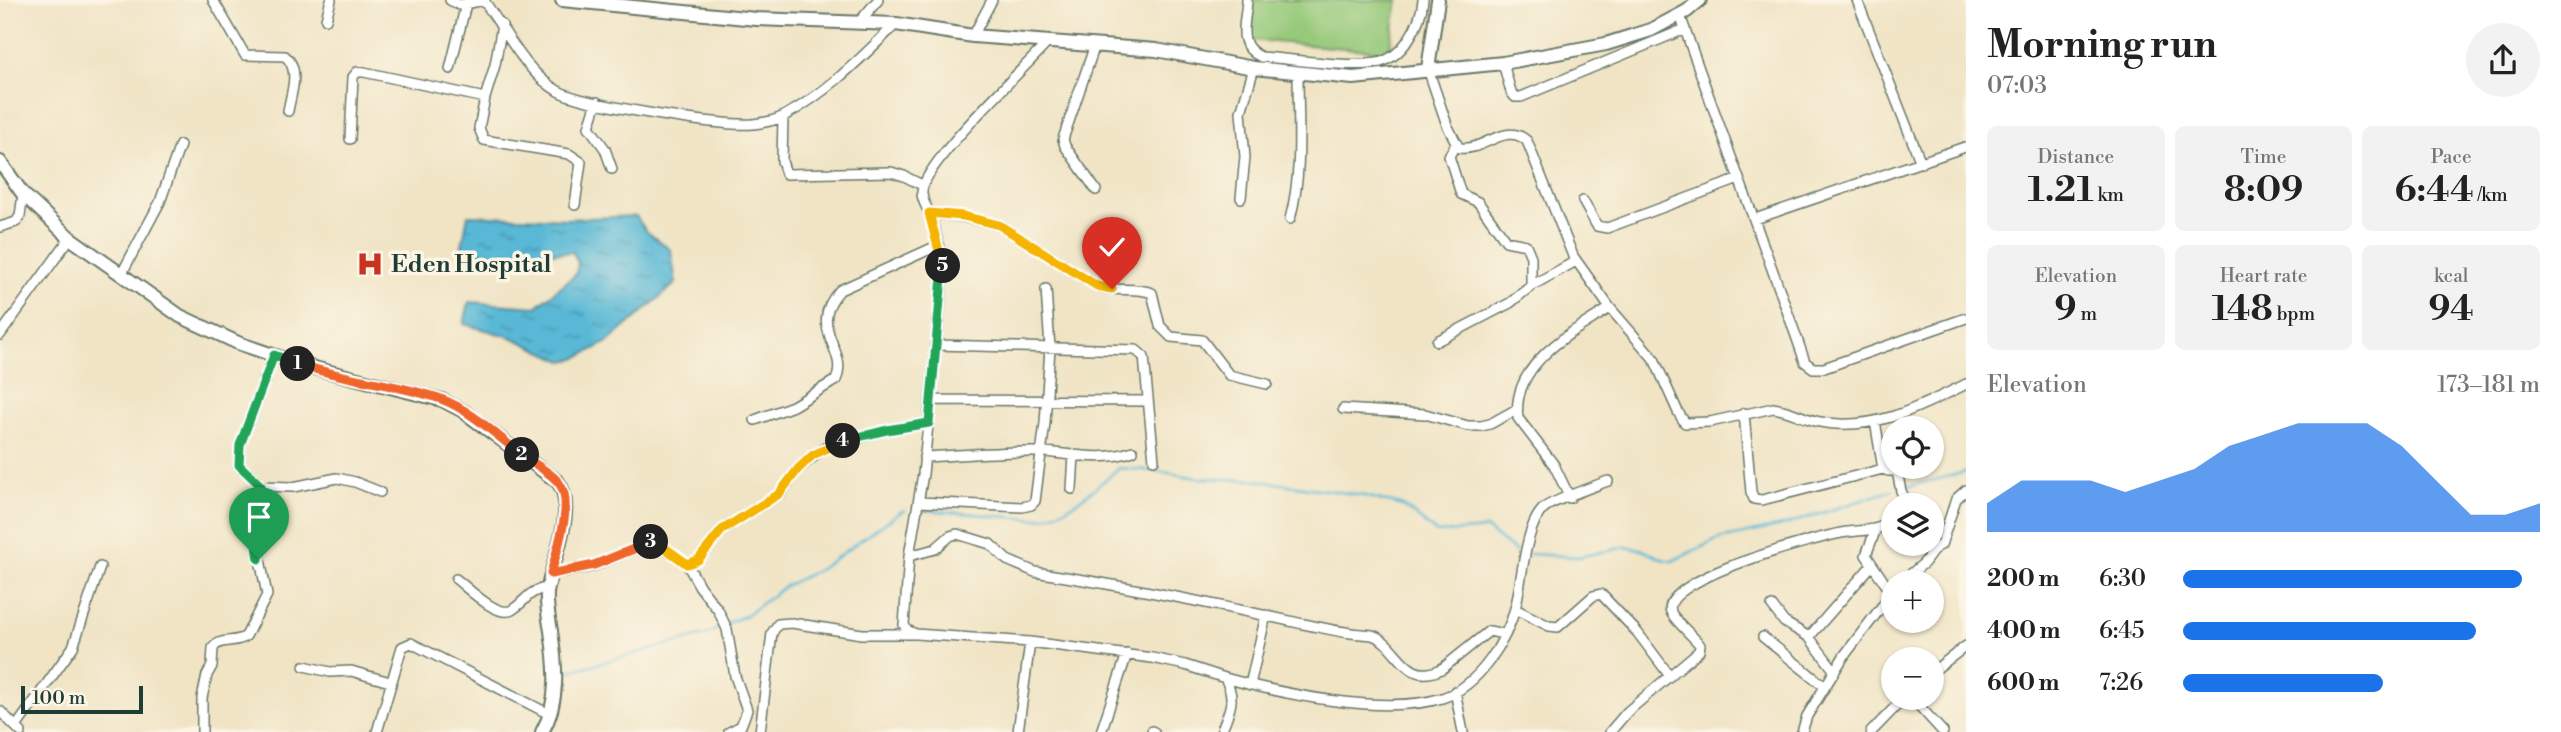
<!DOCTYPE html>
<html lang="en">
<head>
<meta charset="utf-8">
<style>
	body { margin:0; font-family:"Libre Bodoni",serif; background:#f2f2f2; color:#222; height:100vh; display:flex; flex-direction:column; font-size:26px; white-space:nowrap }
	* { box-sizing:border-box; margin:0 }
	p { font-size:23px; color:#767676 }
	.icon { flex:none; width:38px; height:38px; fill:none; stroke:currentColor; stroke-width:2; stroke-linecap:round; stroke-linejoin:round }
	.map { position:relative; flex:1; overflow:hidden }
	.panel { display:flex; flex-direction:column; background:#fff; width:595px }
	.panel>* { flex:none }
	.buttons { position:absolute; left:1881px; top:416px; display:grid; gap:14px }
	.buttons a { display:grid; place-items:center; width:63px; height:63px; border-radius:50%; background:#fff; box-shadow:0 2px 5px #0004; font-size:35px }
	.scale { position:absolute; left:21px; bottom:18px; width:122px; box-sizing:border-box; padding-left:7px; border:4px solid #1f3d34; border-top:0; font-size:19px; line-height:24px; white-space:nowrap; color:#1f3d34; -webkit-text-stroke:5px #fcf5e5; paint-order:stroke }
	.pin { position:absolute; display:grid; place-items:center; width:60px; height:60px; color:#fff; margin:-72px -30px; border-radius:50% 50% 50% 0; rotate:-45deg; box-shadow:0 0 7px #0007 }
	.pin .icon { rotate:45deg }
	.km { position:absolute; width:35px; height:35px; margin:-18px; border-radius:50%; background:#222; color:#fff; font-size:19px; line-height:35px; text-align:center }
	.round { display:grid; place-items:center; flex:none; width:74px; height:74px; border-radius:37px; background:#f2f2f2 }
	.headline { display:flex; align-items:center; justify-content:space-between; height:119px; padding:0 21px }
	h1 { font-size:38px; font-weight:700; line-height:52px }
	.figures { display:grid; grid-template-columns:repeat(3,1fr); gap:10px; height:119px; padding:7px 21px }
	.figures div { display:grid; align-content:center; border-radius:10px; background:#f2f2f2; text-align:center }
	.figures b { font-size:35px; font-weight:700 }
	.figures small { font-size:19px; font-weight:400 }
	.figures p { font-size:19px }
	.chart { height:196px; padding:14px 21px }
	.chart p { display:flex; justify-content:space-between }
	.chart svg { width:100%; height:126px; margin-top:7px; fill:#1a73e8; opacity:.7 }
	ul { padding:0 21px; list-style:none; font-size:23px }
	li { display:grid; grid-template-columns:112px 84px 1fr; align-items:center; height:52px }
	li i { height:18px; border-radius:9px; background:#1a73e8 }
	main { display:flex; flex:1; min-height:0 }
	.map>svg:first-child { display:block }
	.pitch { fill:#97c97a; stroke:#5b8357; stroke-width:2 }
	.water { fill:url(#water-ripples); stroke:#3c7a85; stroke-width:2 }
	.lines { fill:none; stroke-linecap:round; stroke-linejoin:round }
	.stream { stroke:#58b8d6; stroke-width:2.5 }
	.street-casing { stroke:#687767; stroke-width:12 }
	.secondary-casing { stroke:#687767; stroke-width:16 }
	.street { stroke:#fff; stroke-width:9 }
	.secondary { stroke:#fff; stroke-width:12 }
	.split-1-casing { stroke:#fff; stroke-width:14 }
	.split-2-casing { stroke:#fff; stroke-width:14 }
	.split-3-casing { stroke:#fff; stroke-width:14 }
	.split-4-casing { stroke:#fff; stroke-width:14 }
	.split-5-casing { stroke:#fff; stroke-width:14 }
	.split-6-casing { stroke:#fff; stroke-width:14 }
	.split-1 { stroke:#22a559; stroke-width:9 }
	.split-2 { stroke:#f0652b; stroke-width:9 }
	.split-3 { stroke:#f0652b; stroke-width:9 }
	.split-4 { stroke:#f5b400; stroke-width:9 }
	.split-5 { stroke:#22a559; stroke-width:9 }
	.split-6 { stroke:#f5b400; stroke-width:9 }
	.labels { text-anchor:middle; stroke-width:7; stroke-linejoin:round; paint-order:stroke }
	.poi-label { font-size:24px; font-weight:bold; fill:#1f3d34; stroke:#fcf5e5; text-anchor:start }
</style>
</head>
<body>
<main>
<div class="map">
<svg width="1966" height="732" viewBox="0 0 1966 732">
	<defs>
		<pattern id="water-ripples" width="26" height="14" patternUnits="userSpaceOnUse" patternTransform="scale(1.75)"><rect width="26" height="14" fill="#58b8d6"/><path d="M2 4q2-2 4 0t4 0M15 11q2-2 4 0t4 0" fill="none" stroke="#4897ae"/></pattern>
	</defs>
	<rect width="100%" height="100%" fill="#fcf5e5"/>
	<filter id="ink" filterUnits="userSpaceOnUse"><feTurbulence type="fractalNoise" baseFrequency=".0143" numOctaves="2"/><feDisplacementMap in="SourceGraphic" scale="14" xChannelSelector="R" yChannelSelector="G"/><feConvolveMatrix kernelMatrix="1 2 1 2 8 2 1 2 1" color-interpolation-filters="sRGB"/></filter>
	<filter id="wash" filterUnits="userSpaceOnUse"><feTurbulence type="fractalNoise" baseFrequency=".00686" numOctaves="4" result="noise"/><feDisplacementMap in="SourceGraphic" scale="28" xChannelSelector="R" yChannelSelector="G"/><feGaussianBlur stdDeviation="1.57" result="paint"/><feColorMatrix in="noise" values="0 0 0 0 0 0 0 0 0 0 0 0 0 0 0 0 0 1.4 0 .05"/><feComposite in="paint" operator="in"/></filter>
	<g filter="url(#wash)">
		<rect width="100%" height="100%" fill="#f0e4c5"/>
		<path class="pitch" d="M1251,0H1398L1389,52L1251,40Z"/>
		<path class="water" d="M468,215L566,219L636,216L646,231L671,250L676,283L608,342L575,359L563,361L511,337L464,324L469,302L536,307L576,274L578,263L573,252L506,256L461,251Z"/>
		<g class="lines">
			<path class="stream" d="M1906,487L1966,472
				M924,510L1036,519C1067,515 1095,488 1119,468L1158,471L1197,478L1253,480L1361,495L1403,506L1437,533L1486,529L1516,552
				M1529,554L1579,557L1625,547L1640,549L1665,560L1672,561L1719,539L1782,526L1893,490
				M563,673L708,634L727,623L745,616L785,586L820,569L902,511H905"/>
		</g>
	</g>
	<g filter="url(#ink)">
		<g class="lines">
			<defs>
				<path id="street" d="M213,0L245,55L285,56C301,69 291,93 288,111
					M450,0L459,5L485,0
					M1247,0C1246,23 1235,45 1261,57C1293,59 1347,68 1377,63C1403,58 1421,24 1423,0
					M1857,0L1921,163
					M484,1C506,31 525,72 558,91C583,105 723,127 753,124C763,123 776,120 784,116C827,93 862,57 896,24
					M1680,15C1720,131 1765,245 1805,362L1813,368H1824L1966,318
					M326,19L331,0
					M860,21L878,0
					M973,36L992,0
					M1047,43C1025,68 920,166 922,193C922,201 927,207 929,213C938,237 943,261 942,286L923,474L909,556L904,625L907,630L916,634L1030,642L1152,658L1185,665L1225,678C1237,701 1229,710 1221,732
					M1095,45L1063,139L1065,146L1096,190
					M1503,63L1511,92L1515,97H1521L1685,29
					M450,69L466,4
					M1428,69L1447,125L1459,148C1483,152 1506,121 1527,141L1573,256L1610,308L1654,359L1678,412L1685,423L1710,422L1773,408C1790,410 1804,419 1820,422C1874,432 1920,407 1966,384
					M485,98L495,65L502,25
					M597,102L589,127L605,149L612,169
					M783,117L782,161L786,174L891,172L904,176L922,185
					M350,139L353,77L357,72H364L485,98L479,128L484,140L569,154L581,162L575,205
					M1456,144L1449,156L1461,194L1478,202L1506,241L1526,245L1531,257V286L1576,261
					M1241,198L1245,157L1241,112L1254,68
					M1583,201L1597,226L1607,228L1739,179
					M929,213L963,217L999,225L1097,286C1114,293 1135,286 1152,293L1160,326L1171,337L1202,340L1229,375L1267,384
					M1290,219C1303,171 1298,122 1298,73
					M1755,219L1965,147
					M0,227L16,222L20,216L23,194
					M121,275L160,202L180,145
					M0,335L70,238
					M1437,341L1510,303L1531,286
					M935,345L1136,350L1144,357L1154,460
					M274,355L240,445L239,465L261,486L293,487L337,478L355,482L380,492
					M931,400L1147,401
					M1343,409L1425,414L1468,426H1481L1490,424L1517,409
					M1744,413L1751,492L1754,499L1762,500L1883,469
					M755,420L793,406L836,380C850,350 805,328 840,290L939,245
					M1875,421L1883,469L1888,471H1897L1901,491L1908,506
					M924,457C963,455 1004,451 1043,452C1074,454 1102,462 1133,451
					M1072,489L1074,455
					M1570,498L1554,465L1518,418C1511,364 1572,332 1610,308
					M919,502L1022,507L1031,505L1035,501L1045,423L1050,348L1046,289
					M1930,544L1935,548L1941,545L1956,499L1966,490
					M909,556L935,549L950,536L957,534L990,544L1007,560L1035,572C1125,586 1215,604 1303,624C1319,627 1335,631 1351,633C1358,634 1365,634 1372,635C1398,642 1404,689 1443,668L1489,631L1504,634
					M687,564L698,560L722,530L780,494L798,469L826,447L887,430L929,423
					M551,574L594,566L650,542L665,548L687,564L700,587L718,610L727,629L735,676L747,710L741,726L729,732
					M456,579C468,588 497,618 512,610C528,600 524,593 548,587
					M1900,583L1924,563L1935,548
					M1772,606L1784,622L1809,637L1834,670
					M1515,609L1549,626L1558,627L1593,596L1601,594L1637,632L1670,676
					M1763,637L1824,686
					M1809,637L1872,565
					M304,666L330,672L351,671L390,682
					M1932,672L1966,646
					M1225,678C1282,694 1386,716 1442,698C1479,686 1507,641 1516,605C1522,580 1525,525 1544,508C1552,501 1595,486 1608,481
					M1250,685L1266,615
					M1455,691L1463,732
					M1912,698L1943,732
					M0,711L21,732
					M16,727L73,647L100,567
					M1152,731L1154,732
					M202,732V698L207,675L212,666L213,648C221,637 236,644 246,636L267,595L256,539L261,486
					M377,732L402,647L411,643L551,715
					M760,732L772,633L778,624L792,623L862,634H915
					M1018,732L1030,642
					M1101,732L1127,654
					M1610,732L1627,712L1699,651L1700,645C1694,637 1674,620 1671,612C1659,579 1816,538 1841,533C1852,531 1863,531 1874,529C1881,528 1887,523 1894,520
					M1802,732L1807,716L1844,656L1889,597L1890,591L1866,555L1876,529
					M1871,732L1904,698"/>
				<path id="secondary" d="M562,0L756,19L896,24L973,36L1156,50L1254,68L1353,78L1503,63L1606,44L1651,30L1687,11L1700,0
					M1428,69L1438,0
					M0,162L23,194L70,238L180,316L238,343L302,365L442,400L463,411L558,482C578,507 551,564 547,593C546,605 549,619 551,631C556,665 560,701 542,732"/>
			</defs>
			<use href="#street" class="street-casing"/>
			<use href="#secondary" class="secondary-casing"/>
			<use href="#street" class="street"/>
			<use href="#secondary" class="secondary"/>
		</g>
	</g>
	<g class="lines" filter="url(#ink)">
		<defs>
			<path id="split-1" d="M259,559L256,539L261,486L239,465L240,445L274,355L298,364"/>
			<path id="split-2" d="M298,364C344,380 395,383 441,399C471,410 497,436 522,455"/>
			<path id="split-3" d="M522,455C534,464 554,474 561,486C573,506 556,552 551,574L594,565L651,542"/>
			<path id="split-4" d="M651,542L665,548L687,564L698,560L722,530L779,494L798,469L813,455L843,441"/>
			<path id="split-5" d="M843,441L887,430L929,423L943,266"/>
			<path id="split-6" d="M943,266L929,213L963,216L999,225L1097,286L1112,289"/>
		</defs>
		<use href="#split-1" class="split-1-casing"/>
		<use href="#split-2" class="split-2-casing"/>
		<use href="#split-3" class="split-3-casing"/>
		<use href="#split-4" class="split-4-casing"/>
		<use href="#split-5" class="split-5-casing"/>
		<use href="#split-6" class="split-6-casing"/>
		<use href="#split-1" class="split-1"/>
		<use href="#split-2" class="split-2"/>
		<use href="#split-3" class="split-3"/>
		<use href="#split-4" class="split-4"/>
		<use href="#split-5" class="split-5"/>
		<use href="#split-6" class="split-6"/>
	</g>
	<defs>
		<symbol id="hospital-bare" viewBox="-9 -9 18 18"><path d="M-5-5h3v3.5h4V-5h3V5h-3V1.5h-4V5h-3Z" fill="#c8321e" stroke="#fcf5e5" stroke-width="2.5" paint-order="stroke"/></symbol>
	</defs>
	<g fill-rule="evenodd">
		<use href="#hospital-bare" x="351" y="245" width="38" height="38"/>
	</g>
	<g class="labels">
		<g class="poi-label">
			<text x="391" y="272">Eden Hospital</text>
		</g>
	</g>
</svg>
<div class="buttons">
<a><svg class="icon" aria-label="locate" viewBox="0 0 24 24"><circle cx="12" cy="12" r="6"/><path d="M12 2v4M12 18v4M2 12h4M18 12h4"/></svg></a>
<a><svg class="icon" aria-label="layers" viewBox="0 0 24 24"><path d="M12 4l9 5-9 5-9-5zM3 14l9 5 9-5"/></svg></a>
<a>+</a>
<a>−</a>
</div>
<div class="scale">100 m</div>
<div class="pin" style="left:259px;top:559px;background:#1e9e55"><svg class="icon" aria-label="arrive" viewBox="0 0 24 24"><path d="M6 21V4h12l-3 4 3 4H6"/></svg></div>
<div class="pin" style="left:1112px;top:289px;background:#d93025"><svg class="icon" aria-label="check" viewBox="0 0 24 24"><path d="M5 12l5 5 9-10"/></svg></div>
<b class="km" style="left:298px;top:364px">1</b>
<b class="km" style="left:522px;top:455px">2</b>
<b class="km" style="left:651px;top:542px">3</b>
<b class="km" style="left:843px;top:441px">4</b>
<b class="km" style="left:943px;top:266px">5</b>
</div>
<section class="panel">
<div class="headline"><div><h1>Morning run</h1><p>07:03</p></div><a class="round"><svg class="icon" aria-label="share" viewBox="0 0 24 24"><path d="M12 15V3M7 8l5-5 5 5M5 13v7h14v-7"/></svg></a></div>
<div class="figures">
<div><p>Distance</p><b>1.21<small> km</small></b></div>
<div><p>Time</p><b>8:09</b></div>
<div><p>Pace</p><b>6:44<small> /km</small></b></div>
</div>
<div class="figures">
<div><p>Elevation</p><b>9<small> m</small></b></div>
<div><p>Heart rate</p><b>148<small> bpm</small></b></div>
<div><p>kcal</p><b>94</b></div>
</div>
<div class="chart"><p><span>Elevation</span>173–181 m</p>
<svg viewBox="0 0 160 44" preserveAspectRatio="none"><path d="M0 44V34L10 26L20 26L30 26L40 30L50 26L60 22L70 14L80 10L90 6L100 6L110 6L120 14L130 26L140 38L150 38L160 34V44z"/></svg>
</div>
<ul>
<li><b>200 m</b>6:30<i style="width:95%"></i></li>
<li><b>400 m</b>6:45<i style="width:82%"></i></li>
<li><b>600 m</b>7:26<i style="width:56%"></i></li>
</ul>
</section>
</main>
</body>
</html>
